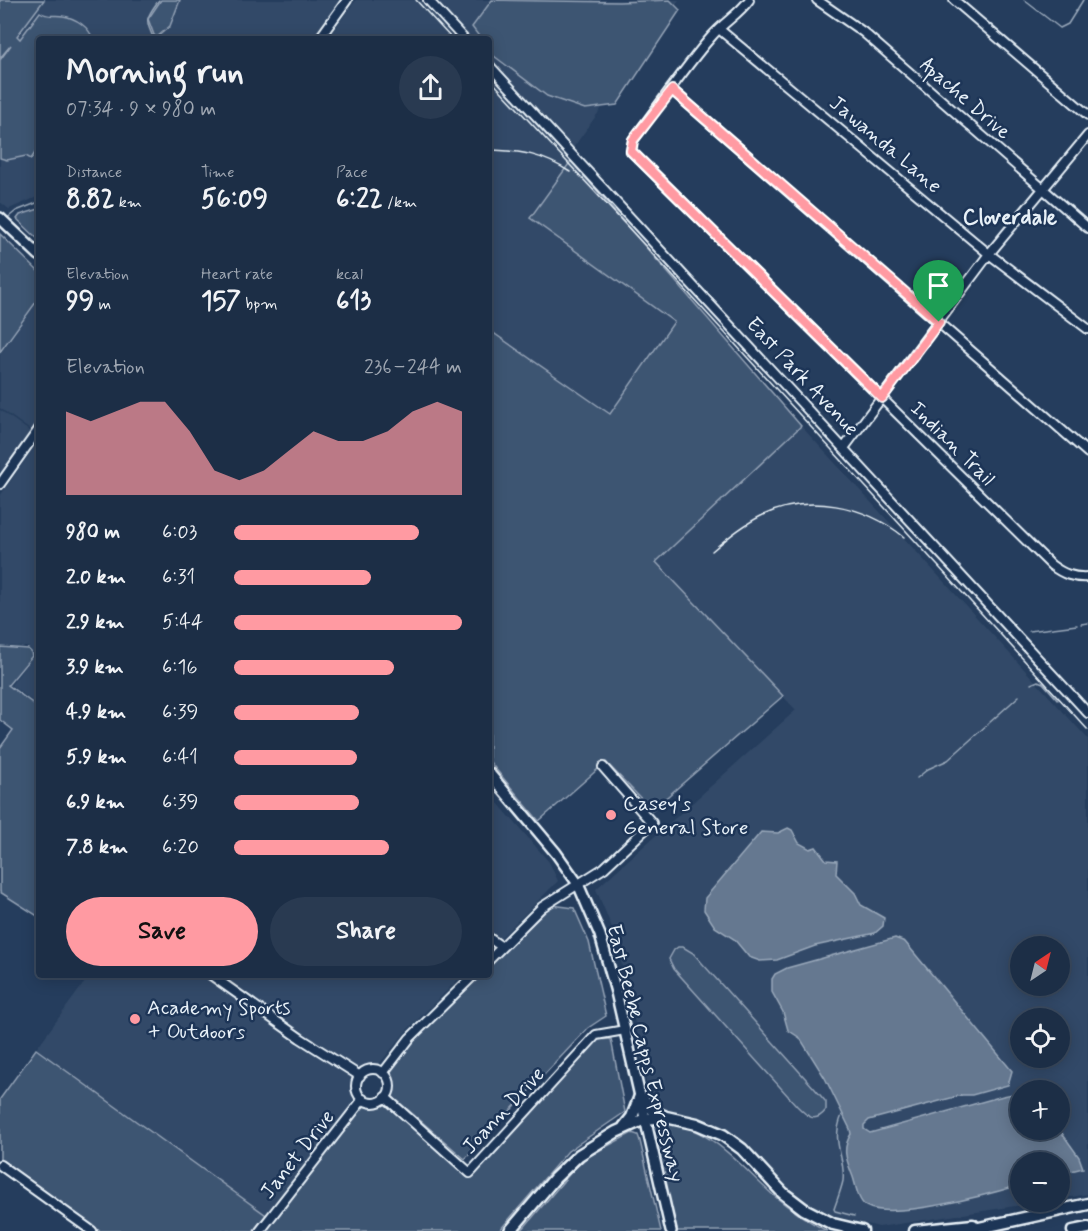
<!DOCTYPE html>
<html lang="en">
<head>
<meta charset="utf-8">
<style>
	body { margin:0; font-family:Mynerve,sans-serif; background:#293a51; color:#f1f3f6; height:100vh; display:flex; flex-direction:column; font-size:22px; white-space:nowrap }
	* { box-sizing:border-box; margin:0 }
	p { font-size:20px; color:#a0a8b3 }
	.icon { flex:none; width:33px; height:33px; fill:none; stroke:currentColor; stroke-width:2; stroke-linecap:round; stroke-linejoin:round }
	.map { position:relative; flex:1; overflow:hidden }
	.panel { position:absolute; left:36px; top:36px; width:456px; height:942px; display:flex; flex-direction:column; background:#1c2e46; border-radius:6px; box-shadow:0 3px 15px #0003,0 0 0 2px #3a4a5f }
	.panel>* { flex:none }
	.needle { width:39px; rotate:35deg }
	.tools { position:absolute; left:1010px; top:936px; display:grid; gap:12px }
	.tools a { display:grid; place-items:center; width:60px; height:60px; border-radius:50%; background:#1c2e46; box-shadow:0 3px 15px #0003,0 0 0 2px #3a4a5f; font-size:30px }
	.pin { position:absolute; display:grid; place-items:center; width:51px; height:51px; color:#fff; margin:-62px -26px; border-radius:50% 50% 50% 0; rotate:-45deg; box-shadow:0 0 6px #0007 }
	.pin .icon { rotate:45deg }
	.round { display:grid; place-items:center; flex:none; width:63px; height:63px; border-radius:32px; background:#293a51 }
	.summary { display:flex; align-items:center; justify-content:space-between; height:102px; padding:0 30px }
	h1 { font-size:33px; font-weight:700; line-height:45px }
	.figures { display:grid; grid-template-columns:repeat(3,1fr); gap:9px; height:102px; padding:6px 30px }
	.figures div { display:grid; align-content:center }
	.figures b { font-size:26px; font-weight:700 }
	.figures small { font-size:16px; font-weight:400 }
	.figures p { font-size:16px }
	.chart { height:168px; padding:12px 30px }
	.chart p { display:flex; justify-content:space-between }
	.chart svg { width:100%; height:108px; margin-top:6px; fill:#ff9aa2; opacity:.7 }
	.action { display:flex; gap:12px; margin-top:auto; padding:12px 30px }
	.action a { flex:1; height:69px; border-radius:36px; background:#ff9aa2; color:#111; font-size:24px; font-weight:700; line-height:69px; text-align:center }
	.action a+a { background:#293a51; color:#f1f3f6 }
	ul { padding:0 30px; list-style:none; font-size:20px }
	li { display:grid; grid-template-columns:96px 72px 1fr; align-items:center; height:45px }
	li i { height:15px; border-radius:8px; background:#ff9aa2 }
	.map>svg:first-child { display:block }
	.built { fill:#334a68; fill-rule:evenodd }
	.green { fill:#3e5472; stroke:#93a2b5; stroke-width:1.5 }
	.water { fill:#657890; stroke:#99a8ba; stroke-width:1.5 }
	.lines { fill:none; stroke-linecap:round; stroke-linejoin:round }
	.stream { stroke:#99a8ba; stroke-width:1.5 }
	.minor-casing { stroke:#e8f1f8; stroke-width:12 }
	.major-casing { stroke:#e8f1f8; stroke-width:14 }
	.highway-casing { stroke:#e8f1f8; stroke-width:15 }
	.minor { stroke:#1d3557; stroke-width:8 }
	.major { stroke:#1d3557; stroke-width:9 }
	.highway { stroke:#1d3557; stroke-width:10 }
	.rail { stroke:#e8f1f8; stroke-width:1.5 }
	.route-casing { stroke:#fff; stroke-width:12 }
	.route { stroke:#ff9aa2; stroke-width:8 }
	.poi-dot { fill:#ff9aa2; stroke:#1d3557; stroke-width:2 }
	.labels { text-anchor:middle; stroke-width:5; stroke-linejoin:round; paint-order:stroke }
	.street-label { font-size:21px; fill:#e8f1f8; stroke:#1d3557 }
	.poi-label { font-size:21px; fill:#e8f1f8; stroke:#1d3557; text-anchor:start }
	.neighbourhood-label { font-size:22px; font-weight:bold; fill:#e8f1f8; stroke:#1d3557 }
</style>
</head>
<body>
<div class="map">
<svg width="1088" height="1231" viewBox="0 0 1088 1231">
	<rect width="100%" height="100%" fill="#253d5d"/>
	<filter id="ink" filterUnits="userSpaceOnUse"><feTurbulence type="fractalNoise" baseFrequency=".0167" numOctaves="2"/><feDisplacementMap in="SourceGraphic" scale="12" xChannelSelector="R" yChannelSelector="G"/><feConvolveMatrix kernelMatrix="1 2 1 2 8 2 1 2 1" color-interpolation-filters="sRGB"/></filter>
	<g filter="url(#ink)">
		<path class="built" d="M0,0H342L313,39H39V196L9,209L0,202Z
			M356,0H419L456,39H327Z
			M433,0H679L573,148L489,59V39H470Z
			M489,74L571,161L530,218L674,322L611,414L489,330Z
			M39,300V423L33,432L0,408V354Z
			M0,410L32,433L0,477Z
			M801,426L1088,739V1194L1059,1199V1162H1020V1202H1041L879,1227L829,1214L806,1203L784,1187L751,1147L717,1124L678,1113L664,1112L653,1102L644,1075L636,1027L615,935L596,889L796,710L656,562ZM1020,946H1059V986H1020ZM1020,1018H1059V1058H1020ZM1020,1090H1059V1130H1020Z
			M39,441V706L11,685L34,655L32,651L28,647L0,646V496Z
			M489,793L549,862L558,881L489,949Z
			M90,975H463L407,1030L380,1063L364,1068L356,1075L352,1084L354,1101L266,1215L36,1049Z"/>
		<path class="green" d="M0,0H44L17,36L20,39L40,12C49,18 54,14 63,16C76,18 89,27 93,39H39V147L31,159L26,156L7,160L0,158V60L11,45L0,58Z
			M161,0H180L170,26L157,37L154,35L148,19Z
			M492,0L619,2L670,0L680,10L617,105L585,109L547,96L494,56L489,50V39H481L472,27Z
			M571,161L801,426L656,562L783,696L652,810L606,762L539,821L489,761V330L610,414L674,322L530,218Z
			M39,209V240L17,219L20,215Z
			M0,234L39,272V298L0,352Z
			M0,647L28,649L31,652L32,656L8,685L39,708V917L0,892V748L13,730L0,720Z
			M552,905L574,908L589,942L606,1016L588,1028L465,1159L392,1096L390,1068L412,1039L479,975H489V965Z
			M678,947H683L693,953L815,1089L826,1102V1110C815,1124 808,1117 797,1106L674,969L669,959L674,950Z
			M611,1039L625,1112L568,1151L499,1231H265L364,1104H385L470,1178L596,1040Z
			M36,1049L266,1215L253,1231H100L0,1159V1099Z
			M658,1123C708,1122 740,1166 773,1195C790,1209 807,1221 827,1231H677L652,1128Z
			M632,1133L638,1135L640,1141L661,1231H521L573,1170L587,1157Z"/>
		<path class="water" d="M788,828L792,830L799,843L810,849L816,847L826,860L837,861L836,874L855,893L861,905L884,918L883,926L875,933L815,946L777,960L760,961L749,957L734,939L715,927L704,910L705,898L761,832L778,833Z
			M895,938L905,942L1012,1071L1008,1085L972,1095H962L869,1120L864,1125V1129L870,1133L1003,1096L1013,1094L1020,1096V1130L1059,1129L1079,1157L1083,1168L1059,1174V1162H1020V1185C990,1194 892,1221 866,1206C858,1201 856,1186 853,1177C847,1161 841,1150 851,1134L850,1129L825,1078L800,1038L788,1030L783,1012L772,992V979L775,974L787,968Z"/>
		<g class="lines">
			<path class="stream" d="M1024,0L1060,28L1068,24L1083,0
				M154,39C144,19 146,18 159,0
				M5,220L16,211L39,202
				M1081,624L1088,623
				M1029,631L1077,625
				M1031,684L1038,681L1043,683L1058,700
				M917,778L928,769L948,760L1019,696
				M842,1115C830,1144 846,1156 843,1181C841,1190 837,1200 834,1209L835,1211L854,1216"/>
			<defs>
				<path id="minor" d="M428,0L464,39
					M749,0C739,14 724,22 712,36C684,68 659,106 633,140L631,151L1051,565C1063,574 1073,578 1088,577
					M817,0L863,32L1088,228
					M954,0L1088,115
					M719,29L989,254L1088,329
					M319,39L347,0
					M489,65L1088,713
					M672,90L1088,453
					M844,448L989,254L1088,135
					M0,484L39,429
					M489,938L502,947
					M489,960L542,907L604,868L652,823L603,767
					M211,975L300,1038L360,1076
					M356 1086a17 17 0 1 1 34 0a17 17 0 1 1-34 0Z
					M383,1073L410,1038L474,975
					M385,1097L470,1173L596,1035L625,1030
					M0,1165L92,1231
					M260,1231L363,1099"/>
				<path id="major" d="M0,218L39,255
					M489,773L556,853L578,884L600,935L616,992L671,1231"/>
				<path id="highway" d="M640,1096L656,1113L664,1116
					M624,1127L632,1117L640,1096
					M510,1231L555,1178L579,1155L616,1132L645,1119L666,1117L697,1124L723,1135L742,1149L783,1193L804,1209L833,1224L862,1231
					M915,1231L973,1225
					M966,1231L1088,1204
					M1073,1231L1088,1228"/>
			</defs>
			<use href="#minor" class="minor-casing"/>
			<use href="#major" class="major-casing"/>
			<use href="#highway" class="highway-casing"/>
			<use href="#minor" class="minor"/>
			<use href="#major" class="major"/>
			<use href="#highway" class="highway"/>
			<path class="rail" d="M416,0L452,39
				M489,78L650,251L1088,730
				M489,150C522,151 542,154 570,172
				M712,551C727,538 743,525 761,516C808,493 865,505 904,537"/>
		</g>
	</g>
	<g class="lines" filter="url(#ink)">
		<defs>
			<path id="route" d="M672,90L939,322L882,398L631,151L633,140Z"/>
		</defs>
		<use href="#route" class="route-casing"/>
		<use href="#route" class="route"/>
	</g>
	<g class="poi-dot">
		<circle cx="611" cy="815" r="6"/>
		<circle cx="135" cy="1019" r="6"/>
	</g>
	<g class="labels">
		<g class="street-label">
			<text transform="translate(966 98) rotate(41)" y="7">Apache Drive</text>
			<text transform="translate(886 144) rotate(40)" y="7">Jawanda Lane</text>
			<text transform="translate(803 376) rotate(47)" y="7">East Park Avenue</text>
			<text transform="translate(953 443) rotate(45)" y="7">Indian Trail</text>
			<text transform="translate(646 1053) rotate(76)" y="7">East Beebe Capps Expressway</text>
			<text transform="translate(503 1110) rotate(-47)" y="7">Joann Drive</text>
			<text transform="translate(297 1154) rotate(-52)" y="7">Janet Drive</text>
		</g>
		<g class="poi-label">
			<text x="623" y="810">Casey's<tspan x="623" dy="24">General Store</tspan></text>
			<text x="147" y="1014">Academy Sports<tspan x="147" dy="24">+ Outdoors</tspan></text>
		</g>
		<g class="neighbourhood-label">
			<text x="1010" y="224">Cloverdale</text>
		</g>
	</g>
</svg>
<div class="tools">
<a><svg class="needle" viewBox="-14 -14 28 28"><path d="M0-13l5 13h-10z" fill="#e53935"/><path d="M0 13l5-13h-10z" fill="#a0a8b3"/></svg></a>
<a><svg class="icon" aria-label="locate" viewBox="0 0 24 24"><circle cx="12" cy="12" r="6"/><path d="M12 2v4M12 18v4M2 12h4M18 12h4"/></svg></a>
<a>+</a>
<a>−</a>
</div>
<div class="pin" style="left:939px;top:322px;background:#1e9e55"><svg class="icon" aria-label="arrive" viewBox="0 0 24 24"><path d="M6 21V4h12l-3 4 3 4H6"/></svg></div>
<section class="panel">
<div class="summary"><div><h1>Morning run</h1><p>07:34 · 9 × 980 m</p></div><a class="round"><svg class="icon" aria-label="share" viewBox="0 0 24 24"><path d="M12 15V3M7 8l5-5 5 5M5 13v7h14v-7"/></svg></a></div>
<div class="figures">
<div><p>Distance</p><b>8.82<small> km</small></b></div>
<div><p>Time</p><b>56:09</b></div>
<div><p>Pace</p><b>6:22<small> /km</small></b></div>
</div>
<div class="figures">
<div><p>Elevation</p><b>99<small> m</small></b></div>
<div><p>Heart rate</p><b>157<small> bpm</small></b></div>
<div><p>kcal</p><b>613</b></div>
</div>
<div class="chart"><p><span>Elevation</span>236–244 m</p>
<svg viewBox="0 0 160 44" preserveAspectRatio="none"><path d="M0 44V10L10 14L20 10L30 6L40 6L50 18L60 34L70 38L80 34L90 26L100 18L110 22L120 22L130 18L140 10L150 6L160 10V44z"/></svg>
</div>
<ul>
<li><b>980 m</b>6:03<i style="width:81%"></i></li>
<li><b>2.0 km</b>6:31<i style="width:60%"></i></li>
<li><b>2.9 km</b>5:44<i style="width:100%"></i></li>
<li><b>3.9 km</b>6:16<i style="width:70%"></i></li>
<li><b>4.9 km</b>6:39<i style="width:55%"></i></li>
<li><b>5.9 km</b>6:41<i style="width:54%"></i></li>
<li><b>6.9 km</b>6:39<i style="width:55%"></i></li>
<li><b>7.8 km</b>6:20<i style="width:68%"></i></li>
</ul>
<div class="action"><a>Save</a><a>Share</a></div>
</section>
</div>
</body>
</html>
